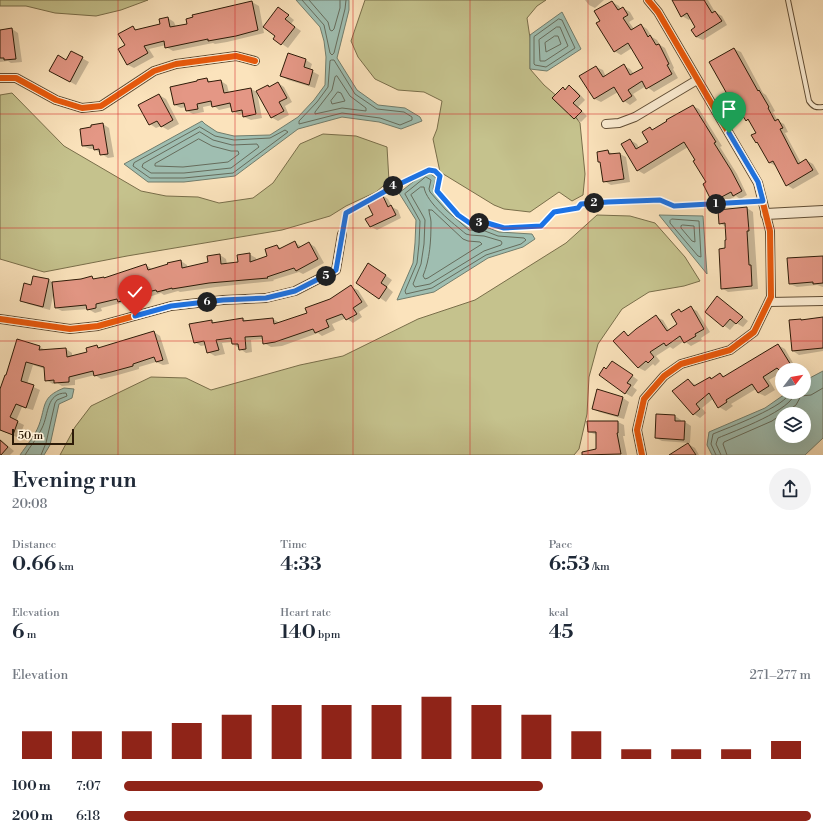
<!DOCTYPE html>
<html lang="en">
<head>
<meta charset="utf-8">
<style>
	body { margin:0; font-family:"Libre Bodoni",serif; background:#f2f2f3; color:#1f2937; height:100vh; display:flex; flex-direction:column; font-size:15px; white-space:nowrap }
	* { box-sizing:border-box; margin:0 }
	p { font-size:13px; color:#747a83 }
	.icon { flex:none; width:22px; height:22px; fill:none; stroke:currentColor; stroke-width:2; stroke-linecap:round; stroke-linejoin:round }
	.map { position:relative; height:455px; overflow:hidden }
	.side { display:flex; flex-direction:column; background:#fff; flex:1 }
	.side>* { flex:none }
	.needle { width:26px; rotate:59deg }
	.buttons { position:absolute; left:775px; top:363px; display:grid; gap:8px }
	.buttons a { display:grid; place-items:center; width:36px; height:36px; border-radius:50%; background:#fff; box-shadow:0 4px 16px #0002; font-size:20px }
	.scale { position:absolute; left:12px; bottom:10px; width:62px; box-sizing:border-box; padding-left:4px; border:2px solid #2d1b08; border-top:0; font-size:11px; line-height:14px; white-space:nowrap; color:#2d1b08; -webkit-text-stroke:3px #fcedd3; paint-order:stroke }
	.pin { position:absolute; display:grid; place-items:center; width:34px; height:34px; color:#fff; margin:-41px -17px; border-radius:50% 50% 50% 0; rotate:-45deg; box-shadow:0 0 4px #0007 }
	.pin .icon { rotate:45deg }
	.km { position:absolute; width:20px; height:20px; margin:-10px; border-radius:50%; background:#222; color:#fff; font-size:11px; line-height:20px; text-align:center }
	.round { display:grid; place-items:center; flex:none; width:42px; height:42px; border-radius:21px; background:#f2f2f3 }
	.summary { display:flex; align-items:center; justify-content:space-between; height:68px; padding:0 12px }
	h1 { font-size:22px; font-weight:600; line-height:30px }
	.figures { display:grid; grid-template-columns:repeat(3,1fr); gap:6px; height:68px; padding:4px 12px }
	.figures div { display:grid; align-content:center }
	.figures b { font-size:20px; font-weight:600 }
	.figures small { font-size:11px; font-weight:400 }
	.figures p { font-size:11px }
	.chart { height:112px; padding:8px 12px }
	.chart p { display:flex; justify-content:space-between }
	.chart svg { width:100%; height:72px; margin-top:4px; stroke:#8f2418; stroke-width:6 }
	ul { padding:0 12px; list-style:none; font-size:13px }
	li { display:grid; grid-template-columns:64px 48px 1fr; align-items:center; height:30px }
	li i { height:10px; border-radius:5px; background:#8f2418 }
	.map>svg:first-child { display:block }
	.green { fill:#c5c28d; stroke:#796e4a }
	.water { fill:#9fbeb1; stroke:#717d6d; fill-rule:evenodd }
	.shadow { fill:#0003 }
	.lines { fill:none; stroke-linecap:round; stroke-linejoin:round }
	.shore { stroke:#666c5c; stroke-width:1 }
	.building { fill:#e49785; stroke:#2d1b08 }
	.service-casing { stroke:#604d35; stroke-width:6 }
	.minor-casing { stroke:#604d35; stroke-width:10 }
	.tertiary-casing { stroke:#604d35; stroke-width:12 }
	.path { stroke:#2d1b08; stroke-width:1.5; stroke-dasharray:3 2; stroke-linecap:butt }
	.service { stroke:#fcedd3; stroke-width:4 }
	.minor { stroke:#fcedd3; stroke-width:8 }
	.tertiary { stroke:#fcedd3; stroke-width:10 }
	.cycleway-casing { stroke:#fcedd3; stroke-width:8 }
	.cycleway { stroke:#e8590c; stroke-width:6 }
	.route-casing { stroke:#fff; stroke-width:8 }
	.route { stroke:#1a73e8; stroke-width:5 }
	.grid { fill:none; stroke:#d62828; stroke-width:1; stroke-opacity:0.55 }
</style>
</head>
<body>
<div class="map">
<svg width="823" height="455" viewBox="0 0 823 455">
	<rect width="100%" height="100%" fill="#fbe3bc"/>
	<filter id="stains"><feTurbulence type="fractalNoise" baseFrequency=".005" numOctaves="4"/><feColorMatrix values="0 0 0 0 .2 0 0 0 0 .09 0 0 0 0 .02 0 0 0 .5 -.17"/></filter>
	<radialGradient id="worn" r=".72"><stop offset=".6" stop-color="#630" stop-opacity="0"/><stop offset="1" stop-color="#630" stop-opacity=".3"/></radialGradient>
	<path class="green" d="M0,0H148L121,10L96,16L55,13L26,6H0Z
		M365,0H546L537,6L527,18L530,38V69L544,85L566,104L580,123L585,174L583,195L572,201L559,192L530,212L504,209L494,205L440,172L433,139L437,129L442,101L424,92L398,90L375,79L358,57L351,41Z
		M12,93L64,146L141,191L166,196L198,197L219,203L253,198L273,183L300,144L323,134L356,136L387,147L389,181L376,192L346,206L330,216L282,230L127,256L44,272L0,259V95Z
		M597,215L630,216L655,223L685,257L700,281L684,286L649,292L622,309L598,344L589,377L587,414L579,449L574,455H60L75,427L91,406L151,377L186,378L211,390L300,365L343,356L418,319L475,300L566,243Z"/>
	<path class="water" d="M296,0H349V10L337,58L357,90L378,105L405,108L420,117L422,121L401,129L379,122L342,117L298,129L235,176L184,182H148L124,164L202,121L205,124L217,132L234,136L270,135L298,117L314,100L325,85L326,57L324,41L320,27Z
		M562,12L581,49L547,71L530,69V35Z
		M427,171L436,178L433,189L449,207L471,226L486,227L499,232L532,234L535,239L523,247L488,258L434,292L397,300L413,263L415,243L416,220L399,193Z
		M659,215L703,216L707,274Z
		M823,371V438L805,455H712L707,445L709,432L765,408L788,392H804V381ZM782,414H804V436H782Z
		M64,388L74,389L72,398L59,404L50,445L44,455H20C26,446 35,436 39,425C46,406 41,397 64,388Z"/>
	<path class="shadow" d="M585,0H604L595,8L589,5Z
		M673,0H708L715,12L722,16L727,25L703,40L696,37V27L691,18L689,20L682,16Z
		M252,2L259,6L264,33L227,42L215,44L213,43L173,51L166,47V45L149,49L154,57L134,68L128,65L119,50L126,46L133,27L137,30L161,24L168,18L174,22L176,27L188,24Z
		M612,2L619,6L621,10L623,8L630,12L634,19L629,22L634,29L641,25L647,29L652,37L657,40L660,45L665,48L674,68L673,69L678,78L654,92L646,86L633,94L637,100L630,105L624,101L618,92L601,102L595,99L581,76L596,67L603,70L606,77L624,66L630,69L634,74L644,68L632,48L621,55L614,51L601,21Z
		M284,12L294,20L291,24L301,31L288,48L282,44L277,36Z
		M12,29L18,33L22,62L11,63L8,61L0,62V31Z
		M734,49L741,52L763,93L766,95L775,111L773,112L778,121L784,124L788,132L785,133L801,163L806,160L813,164L819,174L793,189L787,185L776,166L770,163L759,144L756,142L757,133L751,123L746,120L736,102L732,100Z
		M71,52L89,62L76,85L50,71L66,61Z
		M306,60L312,64L310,70L319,75L315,88L288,80L282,76Z
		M207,79L212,83L221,81L227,85L229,93L251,89L257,92L262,118L251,120L244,117V114L239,115L233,111L232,107L219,110L213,105L203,107L204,112L193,114L187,111L186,107L181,108L175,105Z
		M278,83L284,87L292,102L285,106L289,115L278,121L271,117L270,87Z
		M570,87L576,90L585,100L578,107L587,116L581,122L575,118L554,98L563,88L566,90Z
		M159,95L166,99L179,124L168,130L161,126L156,128L150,124Z
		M693,106L699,109L722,146L720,147L737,174L747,195L740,199L736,196L719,205L713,201L707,183L688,147L644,174L637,170L630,140L637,144L639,148L650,142V128L653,130Z
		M103,124L109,128L114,157L108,158L94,149H90L83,146Z
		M608,151L614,155L620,154L626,157L630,182L611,185L604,181Z
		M382,195L388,199L392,207L398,210L401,218L377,230L370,226Z
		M747,208L753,212L758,289L728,292L722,288L727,241L726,227L720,223Z
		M294,242L302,247L309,243L315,247L324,263L303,274L299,272L273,280L274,281L216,287L180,292L178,291L164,295L161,293L146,298L147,299L135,303L134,302L125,305L121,303L101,308L102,311L95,313L88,309L62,311L56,308L54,291L50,310L28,304L21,300L32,286L34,277L49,280L54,283L92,277L96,280L104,278L106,279L146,265L152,269L181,261L187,265V268L209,263L220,255L226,259L227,264L239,263L249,254L256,258V261L269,257L277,246L282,249Z
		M823,256V287L817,285L797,287L790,284Z
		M375,268L392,280L387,287L393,292L386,302L357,282Z
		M351,287L358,290L368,306L359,312L362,317L353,323L346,318L332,324L335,330L322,336L318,333L282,346L271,347L264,343V339L251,340L252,352L246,353L233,344L232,342L222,343L225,354L215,356L208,352L206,345L201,346L195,342L211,321L215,323L243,319L247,321L273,319L280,323L308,313L331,300Z
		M718,298L748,321L743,327L736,323L730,330L706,312Z
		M691,308L697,311L710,332L701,338L702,340L691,346L684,341L673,349L670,347L656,356L660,361L655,366L653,364L645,371L639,368L615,341L624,333L630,336L656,317L663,320L669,330L678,324L679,310L682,312Z
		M823,318V351L799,355L793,351L800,320Z
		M154,332L160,336L169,364L163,365L156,362L139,367V369L118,375L101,379L95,375L75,380V385L62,386L57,383L53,384L46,380L45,369L33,365L27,384L40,390L33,410L22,407L16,421L24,425L19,438L0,430V396L2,387L40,347L45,350L66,349L72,353V357L88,353L97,347L100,348Z
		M778,345L785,349L797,370H782V374L781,373L769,380L775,390L765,396L758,393L756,389L731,404L733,406L726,411L719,407L714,398L702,408L706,413L700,418L694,414L688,380L697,386L710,378L711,379L720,374L725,377Z
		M613,362L638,380L633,387L637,390L632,397L625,393L607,370Z
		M598,391L623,398L629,402L624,419L599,412L593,408Z
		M675,416L681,420V422H685L691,426L690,443L662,441L656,438Z
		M618,422L624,425L625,436H623L627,455H588L587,452L597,450V435L589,432Z
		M0,439L14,451L10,455H0Z
		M688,444L695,448L699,455H671Z"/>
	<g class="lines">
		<path class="shore" d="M302,0L324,25L330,53L332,55L334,53L345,9L346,0
			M309,0L328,22L330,30L332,31L334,29L340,8V0
			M559,19L562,20L575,48L546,67L535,65L534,64V37Z
			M557,27H560L568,46L545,61H540L539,40Z
			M555,36H558L561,44L546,52L545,43Z
			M332,60H334L355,94L377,109L404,112L412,117V120L400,125L380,118L342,113L299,124V121L317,102L328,87L330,61Z
			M337,76L350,96L366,108V111L342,108L315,114V112L332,90L335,77Z
			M338,92L341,93L345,101L332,104L331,101Z
			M200,127L215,136L234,140L270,138L285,130L288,132L233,173L184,178H150L133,166L134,163Z
			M200,132L213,140L232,145L257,144L259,147L231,168L184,173H151L142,167L143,164Z
			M199,139L212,146L231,151H238L239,154L228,162L183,167L155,166V164Z
			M426,177L431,180L429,189L430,192L446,210L469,230L485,231L498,236L524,238L526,240L521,244L486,255L432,288L406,294L405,291L417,263L419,244L420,221L405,194Z
			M421,187H424C426,203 454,224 466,234L470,235L484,236L501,241L502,243L501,245L484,251L430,284L415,287L413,284L421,264L424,244L425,220L423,216L411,195Z
			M429,210H432L463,239L468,241L480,242L482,244L428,278L425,279L423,276C430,259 431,241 431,222C431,218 429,214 429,210Z
			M672,219L699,221L701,257L698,256L670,223V221Z
			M683,225L694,226L695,242L692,241L681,228V226Z
			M783,414L796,405L801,396L811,395L823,388
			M25,455C30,446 38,438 42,428C49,414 46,393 66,393L67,396L57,400L55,403L46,443L41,455
			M716,455L711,444L713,434C727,428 788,406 790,392
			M721,455L716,444L718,438C734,431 794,410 795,392
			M727,455L723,444L724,442L772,421L782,414"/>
	</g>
	<path class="building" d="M672,0H704L712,13L715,11L722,21L696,37L691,30L695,27L687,13L681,17Z
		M252,1L258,30L236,36L208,41V39L165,48L164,41L144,46L148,53L127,65L118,49L125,45L118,34L133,26L135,30L160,24L159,19L168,17L170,27L187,24L186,19L193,17L192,15Z
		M612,1L618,10L623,7L628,15L623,18L631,30L641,24L648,37L650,35L656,45L659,44L669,64L667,65L672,74L646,89L642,81L628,90L632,96L623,102L614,87L594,99L579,76L596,66L603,77L624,64L630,75L643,68L628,43L614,52L596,23L600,21L594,11Z
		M278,7L289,15L285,19L295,27L281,45L273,39L275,36L263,27Z
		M12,28L16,59L4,60V58H0V30Z
		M734,48L758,91L759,90L769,107L768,108L775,121L778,119L783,128L780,129L798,164L806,159L813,170L786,186L773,161L769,163L757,142L756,143L751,135L756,133L748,119L746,121L733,100L731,101L709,62Z
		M71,51L83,57L70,82L49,71L58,55L66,60Z
		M288,53L306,59L304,67L313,70L309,85L280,76Z
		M207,78L208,82L221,80L224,93L251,88L256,114L243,117L242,110L232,112L230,103L212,107L211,101L197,104L198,109L186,111L184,103L174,105L170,87L197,81V80Z
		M278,82L287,98L279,102L284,111L271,118L256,91L268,85L269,87Z
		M569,85L580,96L573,103L582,111L574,119L552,98L563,87L565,90Z
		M159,94L173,120L161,127L157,121L149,125L138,105Z
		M693,105L716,142L714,143L731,170L742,191L733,196L731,192L712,202L703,184L706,182L693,161L695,160L684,142L637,171L621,144L630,139L636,149L648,142L642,132L650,127L652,130L667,121L666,120Z
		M103,123L108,154L100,155L99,149L94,150L93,145L82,146L80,129L91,127V125Z
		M608,150L609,154L620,153L624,179L603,182L600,162H598L597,152Z
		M382,194L388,207L391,205L396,215L370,227L365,219L373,215L366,201Z
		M747,207L749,231H747L749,265H751L752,286L721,289L719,249L725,248V240H726L725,223L719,224L718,210Z
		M295,241L298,248L309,242L318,259L296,271L294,268L267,277L268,278L209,283L172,289V288L157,292L156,290L140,294L141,295L128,300V299L118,302L117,299L96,304V308L87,310L86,305L55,308L52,282L81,279L92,276L93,279L104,277V278L146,264L148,270L168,264L167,263L181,260L182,268L208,262L207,256L220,254L221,264L238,262L237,255L250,253V262L267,256L265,249L277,245L279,249Z
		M823,256V283L813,284V282L789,284L787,258Z
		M368,263L386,275L381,283L387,287L379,299L356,283Z
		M33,276L49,279L43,307L20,301L24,283L31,285Z
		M351,285L362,302L353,308L357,314L346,320L342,314L326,320L329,327L315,333L313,329L275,342L263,344L262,336L245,337L246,349L239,350L238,344H232L231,338L216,340L219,350L207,353L204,341L194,343L189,324L212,320V323L243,318V321L273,318L274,324L307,313L305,308L330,299Z
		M717,296L743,317L736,324L730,319L723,327L705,312Z
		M691,306L704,329L695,334L696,336L684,343L680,336L666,346L664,343L650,352L654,357L648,363L646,361L638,368L613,341L624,331L628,336L636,329L656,315L667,331L677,324L671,314L679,309L681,312Z
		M823,317V348L792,351L789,320L801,319V320Z
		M154,331L163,360L156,362L154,357L133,364V366L111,372L94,376L93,371L69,377V382L54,383V380L45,381L44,367L26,362L21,381L34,385L26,408L16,404L10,417L18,421L13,435L0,430V389L5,375H6L17,339L40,346L39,350L66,348L67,357L87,352L86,348L97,345L98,348Z
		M778,344L794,370H779L777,368L763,377L769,386L758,393L752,384L726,400L727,402L718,408L709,393L696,404L700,409L693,415L672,391L688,379L694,386L710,377L711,379L720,373L723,377Z
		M612,361L633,375L627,383L631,385L625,394L599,375L604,367L606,369Z
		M597,389L623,397L618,416L592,409Z
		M656,414L675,415V421H685L684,440L655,438Z
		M587,421H618V433H617L621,454L582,455V452L596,449V432H588Z
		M0,440L8,447L1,455H0Z
		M688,443L696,455H669Z"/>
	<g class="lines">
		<defs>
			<path id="service" d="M788,0L809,101C813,107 816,108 823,107"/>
			<path id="minor" d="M0,78H16L56,100L82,108L101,106L154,71L176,64L236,56L255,61
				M606,124L619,123L635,117L697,80
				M769,302L823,301
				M0,319L70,329L98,326L171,306L223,300L266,298L295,291L336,270L342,234
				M642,455L637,430L644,399L664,376L681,364L730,350L754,332L771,297L770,231L758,183L658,12L648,0"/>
			<path id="tertiary" d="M766,214L823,211"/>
		</defs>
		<use href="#service" class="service-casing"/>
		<use href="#minor" class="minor-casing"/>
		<use href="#tertiary" class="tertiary-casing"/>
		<path class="path" d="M344,227L346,213L391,187L429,170L435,171L440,176L437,191L458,215L471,224L484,222L504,229L541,226L554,212L578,208L581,204L608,202L660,200L674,206L754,202"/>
		<use href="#service" class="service"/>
		<use href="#minor" class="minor"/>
		<use href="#tertiary" class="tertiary"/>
		<defs>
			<path id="cycleway" d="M0,78H16L56,100L82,108L101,106L154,71L176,64L236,56L255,61
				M0,319L70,329L98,326L171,306L223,300L266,298L295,291L336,270L342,234
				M642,455L637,430L644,399L664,376L681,364L730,350L754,332L771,297L770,231L758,183L658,12L648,0"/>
		</defs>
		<use href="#cycleway" class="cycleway-casing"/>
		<use href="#cycleway" class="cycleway"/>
	</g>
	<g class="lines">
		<defs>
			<path id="route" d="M135,316L171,306L223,300L266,298L295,291L336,270L346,213L391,188L429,170L435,171L440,176L437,191L458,215L471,224L484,222L504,228L541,226L554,212L578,208L581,204L608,202L660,200L674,206L763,201L758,182L729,133"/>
		</defs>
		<use href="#route" class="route-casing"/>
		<use href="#route" class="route"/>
	</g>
	<path class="grid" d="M118,0V455M235,0V455M353,0V455M470,0V455M588,0V455M705,0V455M0,114H823M0,228H823M0,341H823"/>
	<rect width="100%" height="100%" filter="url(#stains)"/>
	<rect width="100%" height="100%" fill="url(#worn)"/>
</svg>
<div class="buttons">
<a><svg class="needle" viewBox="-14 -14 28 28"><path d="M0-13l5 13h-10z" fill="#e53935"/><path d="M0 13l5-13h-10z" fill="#747a83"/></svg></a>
<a><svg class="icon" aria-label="layers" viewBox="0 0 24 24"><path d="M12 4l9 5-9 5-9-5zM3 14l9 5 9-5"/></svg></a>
</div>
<div class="scale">50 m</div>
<div class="pin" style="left:729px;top:133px;background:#1e9e55"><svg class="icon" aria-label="arrive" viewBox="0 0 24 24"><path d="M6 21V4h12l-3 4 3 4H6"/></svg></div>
<div class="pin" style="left:135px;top:316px;background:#d93025"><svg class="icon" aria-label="check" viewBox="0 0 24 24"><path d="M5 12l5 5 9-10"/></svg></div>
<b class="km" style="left:716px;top:204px">1</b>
<b class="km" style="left:594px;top:203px">2</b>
<b class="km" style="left:479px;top:223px">3</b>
<b class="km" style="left:393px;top:186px">4</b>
<b class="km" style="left:326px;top:276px">5</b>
<b class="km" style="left:207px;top:302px">6</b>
</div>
<section class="side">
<div class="summary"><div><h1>Evening run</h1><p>20:08</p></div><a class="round"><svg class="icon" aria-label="share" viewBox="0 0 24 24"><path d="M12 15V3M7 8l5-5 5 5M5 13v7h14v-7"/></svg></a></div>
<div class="figures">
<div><p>Distance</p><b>0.66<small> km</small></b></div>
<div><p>Time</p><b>4:33</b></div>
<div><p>Pace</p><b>6:53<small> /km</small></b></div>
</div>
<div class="figures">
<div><p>Elevation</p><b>6<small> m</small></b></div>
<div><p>Heart rate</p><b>140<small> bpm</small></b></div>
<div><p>kcal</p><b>45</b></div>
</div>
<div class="chart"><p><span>Elevation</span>271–277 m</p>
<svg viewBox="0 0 160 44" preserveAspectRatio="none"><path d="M5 44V27M15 44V27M25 44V27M35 44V22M45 44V17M55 44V11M65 44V11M75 44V11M85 44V6M95 44V11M105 44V17M115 44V27M125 44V38M135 44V38M145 44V38M155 44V33"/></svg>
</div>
<ul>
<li><b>100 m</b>7:07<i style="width:61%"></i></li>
<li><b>200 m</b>6:18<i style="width:100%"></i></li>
</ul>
</section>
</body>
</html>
